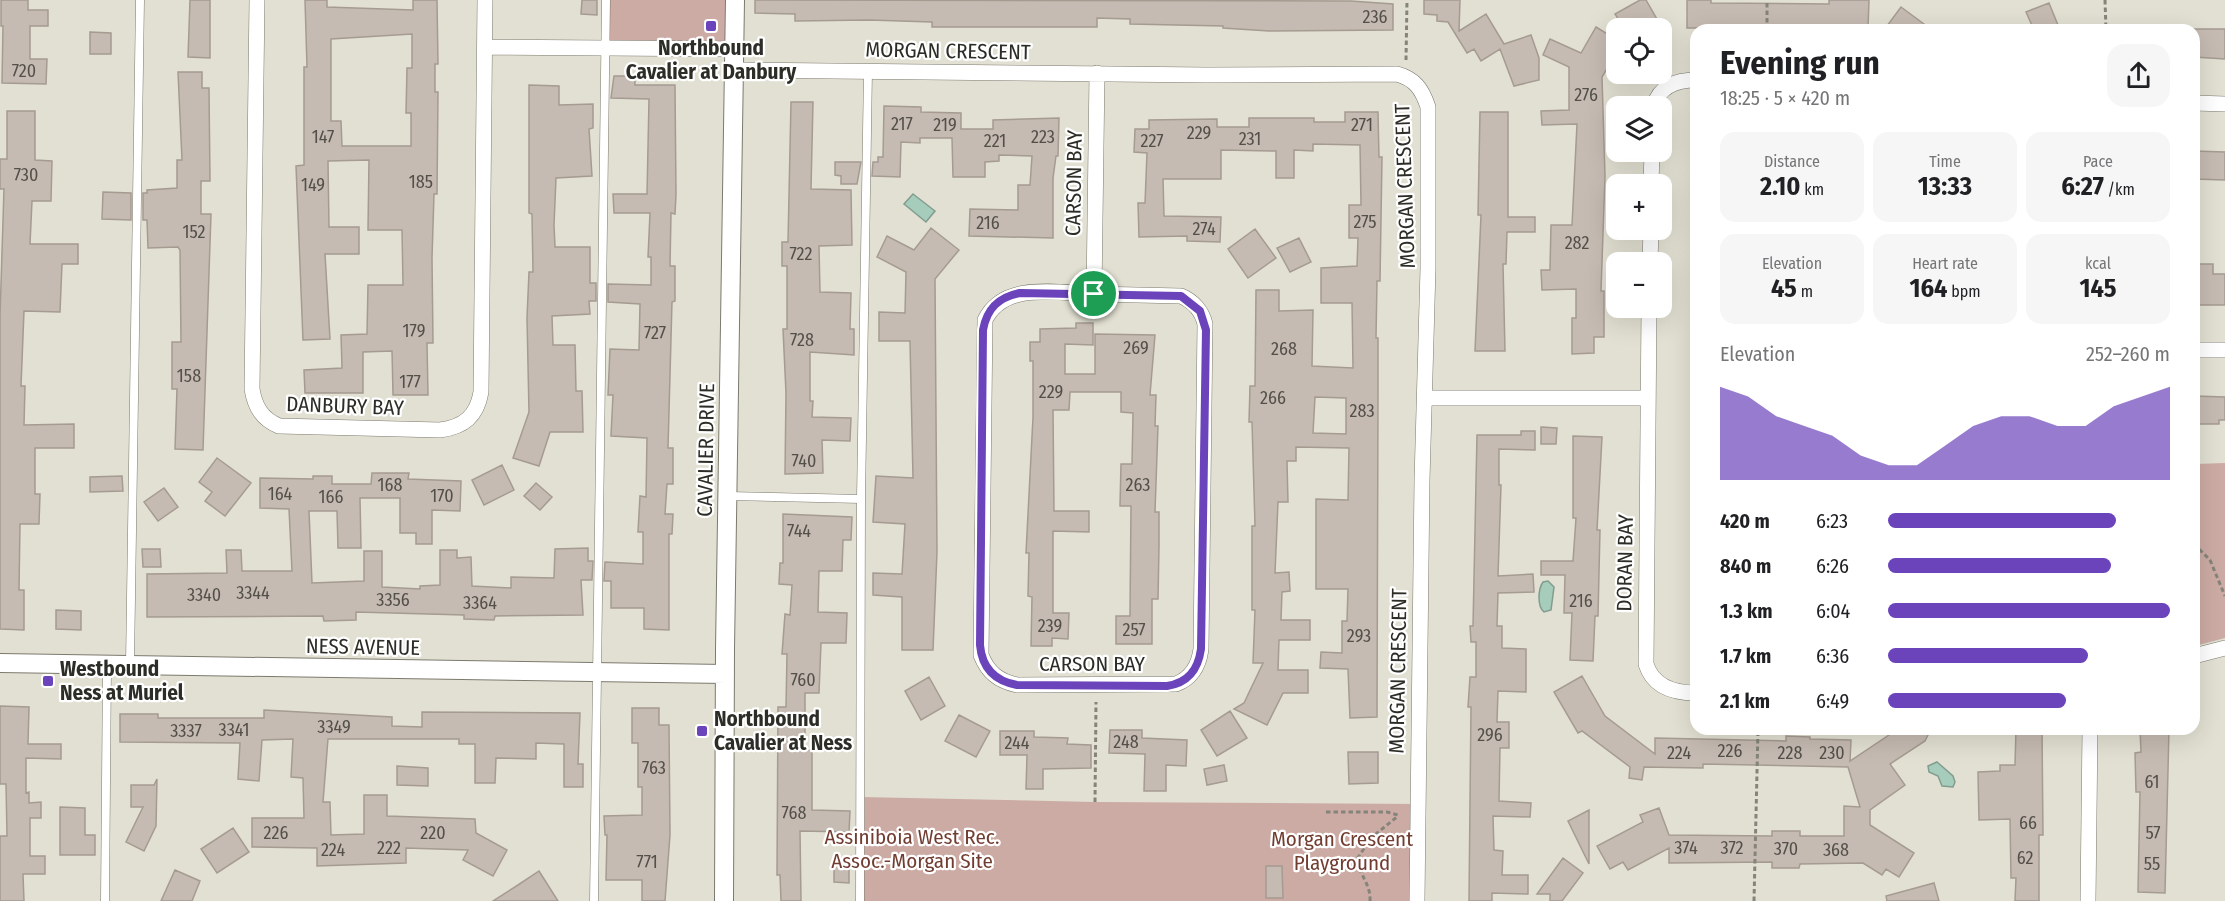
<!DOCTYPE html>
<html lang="en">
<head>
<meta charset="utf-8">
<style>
	body { margin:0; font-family:"Fira Sans Condensed",sans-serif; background:#f6f6f6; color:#202124; height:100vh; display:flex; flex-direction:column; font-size:22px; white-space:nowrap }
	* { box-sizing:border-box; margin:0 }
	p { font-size:20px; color:#757577 }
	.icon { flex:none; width:33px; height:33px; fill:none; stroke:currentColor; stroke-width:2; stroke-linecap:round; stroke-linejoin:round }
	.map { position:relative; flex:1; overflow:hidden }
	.drawer { position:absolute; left:1690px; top:24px; width:510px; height:711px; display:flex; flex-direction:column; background:#fff; border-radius:18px; box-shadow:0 6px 24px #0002 }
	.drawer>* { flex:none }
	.controls { position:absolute; left:1606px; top:18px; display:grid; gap:12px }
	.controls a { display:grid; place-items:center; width:66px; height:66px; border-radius:12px; background:#fff; box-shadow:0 6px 24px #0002; font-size:30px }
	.pin { position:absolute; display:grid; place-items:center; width:51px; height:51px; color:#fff; margin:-26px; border:3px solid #fff; border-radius:50%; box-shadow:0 2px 6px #0007 }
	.round { display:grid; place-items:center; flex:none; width:63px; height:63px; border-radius:18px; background:#f6f6f6 }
	.headline { display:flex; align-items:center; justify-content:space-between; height:102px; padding:0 30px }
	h1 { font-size:33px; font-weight:700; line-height:45px }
	.metrics { display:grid; grid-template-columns:repeat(3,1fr); gap:9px; height:102px; padding:6px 30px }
	.metrics div { display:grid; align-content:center; border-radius:15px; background:#f6f6f6; text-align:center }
	.metrics b { font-size:26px; font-weight:700 }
	.metrics small { font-size:16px; font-weight:400 }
	.metrics p { font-size:16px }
	.chart { height:168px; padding:12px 30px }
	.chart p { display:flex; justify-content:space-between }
	.chart svg { width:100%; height:108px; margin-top:6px; fill:#6b44bc; opacity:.7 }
	ul { padding:0 30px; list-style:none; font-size:20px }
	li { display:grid; grid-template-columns:96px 72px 1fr; align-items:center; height:45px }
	li i { height:15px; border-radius:8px; background:#6b44bc }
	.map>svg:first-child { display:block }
	.green { fill:#ccaba4 }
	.water { fill:#a6ccbb; stroke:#829c8f; stroke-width:1.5 }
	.building { fill:#c6bbb2; stroke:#a59b91; stroke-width:1.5; fill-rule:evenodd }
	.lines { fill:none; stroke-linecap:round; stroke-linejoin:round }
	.service-casing { stroke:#7c7a6e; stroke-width:9 }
	.minor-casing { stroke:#7c7a6e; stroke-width:16 }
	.tertiary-casing { stroke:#7c7a6e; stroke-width:20 }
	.path { stroke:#85847a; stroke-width:3; stroke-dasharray:4.5 3; stroke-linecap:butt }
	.service { stroke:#fff; stroke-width:8 }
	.minor { stroke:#fff; stroke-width:15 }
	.tertiary { stroke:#fff; stroke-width:18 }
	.route-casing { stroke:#fff; stroke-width:12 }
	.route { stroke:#6b44bc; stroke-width:8 }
	.poi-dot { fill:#6b44bc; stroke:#fff; stroke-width:2 }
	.labels { text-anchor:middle; stroke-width:4.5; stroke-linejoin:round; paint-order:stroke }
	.number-label { font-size:18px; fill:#53504a }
	.poi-label { font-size:21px; font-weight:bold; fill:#2d2d28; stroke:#fff; text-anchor:start }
	.street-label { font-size:21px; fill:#2d2d28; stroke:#fff }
	.park-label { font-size:21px; fill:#723d31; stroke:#fff }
</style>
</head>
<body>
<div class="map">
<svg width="2225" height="901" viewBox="0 0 2225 901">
	<rect width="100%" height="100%" fill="#e2e0d2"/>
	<path class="green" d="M606,0H735L736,49H606Z
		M2225,463V638L2195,646V464Z
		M861,797L1095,802L1417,804V901H860Z"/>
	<path class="water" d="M913,194L935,211L926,222L904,204Z
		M1548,581L1554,587L1551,610L1544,612C1537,606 1538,589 1543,582Z
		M1937,762L1953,776L1955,782L1953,787L1942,786L1938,776L1929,772L1928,766Z"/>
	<path class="building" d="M1,0H28V10H48V26H30V59H47L46,84L2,83L3,26H1Z
		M190,0H210V58L188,57Z
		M305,0H327V7L413,10V0H437L438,64H435V92H438L437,194H434L432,258L433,343H427L428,395H393L392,351L363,352V393H305L304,370L342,368L341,335L367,334L368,285H403L402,230H368L369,160L328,161L329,227H359V254H325L330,339L303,340L296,166L304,165V67H307ZM412,34V68H407L406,113H411V146H342L341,121H331V39Z
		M582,0H597V15L581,14Z
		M755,0L1351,1L1393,4V30L1269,31L1223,28V26L1130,24V19L1097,18V27H932V22L869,20L795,21V14L755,13Z
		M1424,0H1460L1459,31L1486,14L1504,44L1531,35L1539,58V80L1514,86L1500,49L1481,61L1474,49L1467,53L1448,22L1437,21V15L1424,14Z
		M1640,0H1646L1662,28H1624L1615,14Z
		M1687,0H1711V3L1829,4V0H1869L1868,28H1687Z
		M2049,3L2060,30H2034L2026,12Z
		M1901,7L1932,30H1884Z
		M1596,27L1617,40V52L1602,77L1605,176L1601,291H1604V337H1594V353L1572,354V318H1576V289L1542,290L1541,270H1550L1551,225H1572L1577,124L1542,125L1541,111L1569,110V67L1543,55L1550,39L1581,53Z
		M2194,29H2225V59L2194,57Z
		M90,32L111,33V54H90Z
		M178,72H202V88H209L210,181H201V214H211L203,450L175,449L177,389H172V342H181L180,250L178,247L148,248L147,220H143V193H147V190L177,188V160H182Z
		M614,76H635V85H675L676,195L675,214L671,213L670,266H675V301L672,302L668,448H673V484H667L665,514H673L672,534H669V630L644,629V608H611V581H604L605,562L643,564V532H638L640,496L646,497L647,438L611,436L613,395H608L610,349L639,350L640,304L608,302V284L651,285V257H648L650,213H614L613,194H647L649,99L611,98Z
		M529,85L559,86V105L593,104V128L589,129L592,176L556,178L554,225L555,247H590V283H596V301H589L590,314L552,316L553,345H575L576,391H582L583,432H550L539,466L513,458L529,412L527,318L529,272H533L532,214L529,213Z
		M791,102H813L811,189L851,190L852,245L819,246L820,292L851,293L850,329H854V355L810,352V401H813L812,417L851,418L850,441L822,440L823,473L785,474L786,393L783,329H787V266H782V242H788Z
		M884,106L921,107V112L961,113V129H993V120L1059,118L1058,156H1056L1053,178V238L969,236L970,209L1018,210V185H1030L1032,156L999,155V161L985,162V177H953L952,138H920V143L901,142L900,177L872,176L873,162H878V157H883Z
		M7,111H35V160L52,161L51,201H32L30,244H78V264H62L60,312L24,311L21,386H25L24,425L74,424V448H35V494H40L39,524H20L19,590H24V630L0,629V316L4,189H0V159H7Z
		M1345,112H1378L1379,157H1382L1380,281H1377L1376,338H1378V397L1377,717L1350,718L1348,669L1320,668L1321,652L1342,653V621H1347L1348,589H1316V499L1348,500L1349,448L1296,447V461H1287L1288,502H1278L1275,573L1289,572L1290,591L1282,592L1281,620H1310V640H1279L1278,670H1308V693H1283L1267,725L1234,709L1244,703L1263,663H1253L1255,610H1252V526H1255L1252,422H1249L1250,386H1255L1256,290H1279V311L1313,310L1312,366L1353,368L1352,303H1321V268L1357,266L1358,238H1349V205H1361L1360,145L1313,144V151L1294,150V178H1276V151L1221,150V179H1163L1164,216L1221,217L1220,242L1187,241V236L1139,237L1138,203H1145L1147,153L1134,152L1135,129H1149V120L1217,119V127H1249V118H1314V122H1345ZM1315,397L1346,398V434L1313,433Z
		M1480,112H1508V217H1535V232H1507L1506,264H1503L1505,351H1475L1481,215H1478Z
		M2194,151L2225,152V180L2194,179Z
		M835,162H861L857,184H841V176L835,175Z
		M103,192L131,193V220L102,219Z
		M931,228L959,250L935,279L937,552L933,650H902V597L873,595V573L902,574L905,524L873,522L876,476L913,478L910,341H879V312L905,313L906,272L877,257L887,236L914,250Z
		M1255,229L1276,258L1248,278L1228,249Z
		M1299,238L1311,262L1290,272L1277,248Z
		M2194,264H2213V274H2225V305H2194Z
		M1076,323H1093V345L1065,344V374H1095V334L1155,335L1150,395H1156L1155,426H1158L1155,512H1159V546L1158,599H1152V644H1116V616H1130L1131,506H1120L1121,464H1132L1133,413L1121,412V392H1070L1069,410H1053L1054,511H1089V532L1053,531V613H1069L1068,639L1052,638V646H1031L1032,597L1028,596L1029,553H1026L1033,417V361H1030V342H1040V329L1076,328Z
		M2194,396L2225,397V420H2219V424H2194Z
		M1541,427L1557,428L1556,444H1541Z
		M1521,431H1535V450L1499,449V485H1501L1498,576L1533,574L1534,592L1498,593L1497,626H1502V648L1526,649V692L1498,691L1497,722H1509V748H1500L1499,801L1531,803L1530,817L1493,816L1494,850L1503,851L1502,875H1528V894L1492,893V901H1469L1471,707H1468L1470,677H1476V642H1471L1470,626H1473L1477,435H1521Z
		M1573,436L1602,437L1597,530H1600L1598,616H1595L1593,661L1570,660L1572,613H1564L1565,575H1541V561H1573L1576,518H1573Z
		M217,458L251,483L225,516L205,501L212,492L199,482Z
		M502,465L514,490L484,505L472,480Z
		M372,473H409L408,479L461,481L460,511L432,510V544H416V533H400V498H360L361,548H338L337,511H309L312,583L364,581V551H382V587L420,589V586L440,585V550H457V558L471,557L472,586L511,588V577L554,578L555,549L588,548V561H593L592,580H581L583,615L495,616L494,620L464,619V615L356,612V620L324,621L323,616L147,617V574L227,573L226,550H241L242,571H292L289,509L260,508V478L313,479V476H332V484H371Z
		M122,476L123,491L90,492V477Z
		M536,483L552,497L540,510L524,496Z
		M164,488L178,507L158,521L144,502Z
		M783,514L852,517L851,540H843L842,571H819L818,612L847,613L846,643H821L819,693H805V750H812V810L850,811L849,832L800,831L801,901H781L780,875H777L778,707H786L787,654H782L785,614L790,615L792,585L779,584L780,563H783Z
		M142,549H160L161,567H143Z
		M56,610L81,611V630L56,629Z
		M1582,676L1605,716L1655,754V738L1786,741V736L1810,737V739L1851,740L1850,761L1898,729H1931L1925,741L1890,764L1905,785L1870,810V825L1914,853L1899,877L1886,869L1882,875L1863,863L1800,864L1799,868H1772V862L1669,863V848L1628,870L1623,862L1610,869L1597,846L1643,822L1640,815L1659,808L1669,835L1772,836V831H1800V836H1844V806L1860,807L1848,767L1703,764V768L1644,767L1642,780L1629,778L1630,767L1582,731L1578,733L1554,692Z
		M929,677L945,706L921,720L905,691Z
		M0,706L29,707L28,744H61V759L26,758V793L29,792V803L41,802V818H30V856H45V874H23L24,901H0V836H7L6,784H0Z
		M632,708H659V725H669L670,835L665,901H642V880H606L607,835H605L604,816L642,815V787H638V743H632Z
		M264,710L392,717V726L422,727V712L580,713L578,764H583V787H564V744L536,743V759L496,758L495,783H475V744H459V739H328L323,802H330L331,835L364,834V795H387V816L475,819L476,833L507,850L493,876L463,860L468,850L406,848V863L317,866V848L252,847V818H304L303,778L291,777L293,739L262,740L259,781L238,779L240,743L120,742V714H158V718H264Z
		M1230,711L1247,738L1217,756L1201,730Z
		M959,715L990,731L976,757L945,741Z
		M2016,729H2042L2043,835H2039V901H2015L2016,878H2011L2010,819L1979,820L1978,772L2000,771V765H2015Z
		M2140,729H2169L2165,893L2138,892L2140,792H2136L2135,753L2141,752Z
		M1110,730H1142V738L1187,740L1186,766L1166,765V791H1144L1145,754L1109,753Z
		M1000,731H1034V737L1068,738L1067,744L1091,745V768L1043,769V789H1026L1027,755H1000Z
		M1348,752H1378V783L1349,784Z
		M1224,765L1227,781L1207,785L1204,769Z
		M397,766L428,768V786L397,785Z
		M157,779L156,826L144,851L126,842L143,807H131V785H154Z
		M60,807L85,808V835H95V855H60Z
		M1589,810V864L1568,821Z
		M233,828L249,852L217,873L201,849Z
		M1563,858L1583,873L1562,901H1550V894H1537Z
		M834,863H849V883L834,882Z
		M1266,866H1282L1283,898H1266Z
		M175,870L200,881L192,901H161Z
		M539,871L558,901H493L518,885Z
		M1934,883L1939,901H1887L1886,896Z"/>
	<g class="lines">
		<defs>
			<path id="service" d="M727,496L861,499
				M130,664L140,0
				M105,901L107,665
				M594,901L606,0
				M860,901L861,499L868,71"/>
			<path id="minor" d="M257,0L252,389C255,407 262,419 279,426L440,430C464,427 477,416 481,392L485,0
				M485,47L736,49
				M736,70L1207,75L1397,74C1415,79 1422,89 1428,107V268L1422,480L1417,901
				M2194,103L2225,104
				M1654,106C1659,86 1677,80 1696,80
				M1651,184L1652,152
				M1650,262L1651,230
				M1094,294C1058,293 1004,281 985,320L981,655C988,673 999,681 1017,685L1176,684C1192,678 1199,665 1201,649L1205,324C1202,311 1193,301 1181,296L1094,294L1097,73
				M1649,308L1646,664C1653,687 1674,693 1696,693
				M2194,350H2225
				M1425,398H1648
				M2194,656L2225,648
				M2088,901L2090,729"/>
			<path id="tertiary" d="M0,663L725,674
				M724,901L725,649L735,0"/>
		</defs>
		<use href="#service" class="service-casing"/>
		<use href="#minor" class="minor-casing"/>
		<use href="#tertiary" class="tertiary-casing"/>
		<path class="path" d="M2105,0L2106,30
			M1767,30V0
			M1406,60L1407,0
			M2194,544L2210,560L2225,596
			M1095,802L1096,702
			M1326,812H1387L1398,815
			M1370,901C1371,884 1359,875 1357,859L1371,838L1398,816
			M1754,901L1758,729"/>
		<use href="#service" class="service"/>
		<use href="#minor" class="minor"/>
		<use href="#tertiary" class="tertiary"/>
	</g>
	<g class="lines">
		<defs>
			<path id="route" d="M1020,293L1181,296L1200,311L1206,330L1201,649C1198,670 1188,683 1167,686L1017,685C995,681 982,668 980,645L983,330C987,308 999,297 1020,293Z"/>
		</defs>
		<use href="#route" class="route-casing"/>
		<use href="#route" class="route"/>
	</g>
	<g class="poi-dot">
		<rect x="705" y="20" width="12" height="12" rx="3"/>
		<rect x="42" y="675" width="12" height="12" rx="3"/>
		<rect x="696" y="725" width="12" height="12" rx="3"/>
	</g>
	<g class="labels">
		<g class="number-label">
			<text x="1375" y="23">236</text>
			<text x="24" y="77">720</text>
			<text x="1586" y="101">276</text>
			<text x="902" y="130">217</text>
			<text x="945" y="131">219</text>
			<text x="1362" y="131">271</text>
			<text x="1199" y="139">229</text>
			<text x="323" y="143">147</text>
			<text x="1043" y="143">223</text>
			<text x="1250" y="145">231</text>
			<text x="995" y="147">221</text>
			<text x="1152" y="147">227</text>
			<text x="26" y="181">730</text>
			<text x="421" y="188">185</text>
			<text x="313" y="191">149</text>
			<text x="1365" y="228">275</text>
			<text x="988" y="229">216</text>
			<text x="1204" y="235">274</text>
			<text x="194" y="238">152</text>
			<text x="1577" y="249">282</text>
			<text x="801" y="260">722</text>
			<text x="414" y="337">179</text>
			<text x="655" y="339">727</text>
			<text x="802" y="346">728</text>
			<text x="1136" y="354">269</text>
			<text x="1284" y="355">268</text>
			<text x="189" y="382">158</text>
			<text x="410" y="388">177</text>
			<text x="1051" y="398">229</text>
			<text x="1273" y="404">266</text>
			<text x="1362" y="417">283</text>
			<text x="804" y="467">740</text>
			<text x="390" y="491">168</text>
			<text x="1138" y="491">263</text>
			<text x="280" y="500">164</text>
			<text x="442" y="502">170</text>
			<text x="331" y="503">166</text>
			<text x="799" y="537">744</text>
			<text x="253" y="599">3344</text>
			<text x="204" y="601">3340</text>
			<text x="393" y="606">3356</text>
			<text x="1581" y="607">216</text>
			<text x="480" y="609">3364</text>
			<text x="1050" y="632">239</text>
			<text x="1134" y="636">257</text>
			<text x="1359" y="642">293</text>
			<text x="803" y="686">760</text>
			<text x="334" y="733">3349</text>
			<text x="234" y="736">3341</text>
			<text x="186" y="737">3337</text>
			<text x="1490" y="741">296</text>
			<text x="1126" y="748">248</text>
			<text x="1017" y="749">244</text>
			<text x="1730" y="757">226</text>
			<text x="1679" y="759">224</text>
			<text x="1790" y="759">228</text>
			<text x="1832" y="759">230</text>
			<text x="654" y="774">763</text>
			<text x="2152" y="788">61</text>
			<text x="794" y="819">768</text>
			<text x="2028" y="829">66</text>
			<text x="276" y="839">226</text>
			<text x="433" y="839">220</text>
			<text x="2153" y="839">57</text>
			<text x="389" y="854">222</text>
			<text x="1686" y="854">374</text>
			<text x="1732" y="854">372</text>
			<text x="1786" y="855">370</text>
			<text x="333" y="856">224</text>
			<text x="1836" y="856">368</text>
			<text x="2025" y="864">62</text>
			<text x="647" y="868">771</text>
			<text x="2152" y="870">55</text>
		</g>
		<g class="poi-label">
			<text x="711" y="55" text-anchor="middle">Northbound<tspan x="711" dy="24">Cavalier at Danbury</tspan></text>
			<text x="60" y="676">Westbound<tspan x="60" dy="24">Ness at Muriel</tspan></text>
			<text x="714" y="726">Northbound<tspan x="714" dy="24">Cavalier at Ness</tspan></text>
		</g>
		<g class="street-label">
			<text transform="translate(948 51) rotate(1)" y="7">MORGAN CRESCENT</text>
			<text transform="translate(1074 183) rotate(-89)" y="7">CARSON BAY</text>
			<text transform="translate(1405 186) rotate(-92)" y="7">MORGAN CRESCENT</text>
			<text transform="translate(345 406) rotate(2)" y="7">DANBURY BAY</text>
			<text transform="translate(706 450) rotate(-89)" y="7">CAVALIER DRIVE</text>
			<text transform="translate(1625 563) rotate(-89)" y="7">DORAN BAY</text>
			<text transform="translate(363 647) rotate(1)" y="7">NESS AVENUE</text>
			<text x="1092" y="671">CARSON BAY</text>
			<text transform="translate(1398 671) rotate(-89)" y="7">MORGAN CRESCENT</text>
		</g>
		<g class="park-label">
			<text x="912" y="844">Assiniboia West Rec.<tspan x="912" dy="24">Assoc.-Morgan Site</tspan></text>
			<text x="1342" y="846">Morgan Crescent<tspan x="1342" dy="24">Playground</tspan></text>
		</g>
	</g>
</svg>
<div class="controls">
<a><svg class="icon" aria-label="locate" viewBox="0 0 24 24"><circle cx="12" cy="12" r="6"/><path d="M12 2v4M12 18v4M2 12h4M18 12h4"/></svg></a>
<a><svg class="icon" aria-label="layers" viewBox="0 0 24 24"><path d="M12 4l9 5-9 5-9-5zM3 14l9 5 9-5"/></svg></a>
<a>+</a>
<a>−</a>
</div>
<div class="pin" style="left:1094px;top:294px;background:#1e9e55"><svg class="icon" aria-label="arrive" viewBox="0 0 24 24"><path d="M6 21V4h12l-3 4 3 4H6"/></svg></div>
<section class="drawer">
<div class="headline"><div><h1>Evening run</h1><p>18:25 · 5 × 420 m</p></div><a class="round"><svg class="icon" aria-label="share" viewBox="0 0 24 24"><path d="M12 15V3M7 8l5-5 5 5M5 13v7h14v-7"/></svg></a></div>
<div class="metrics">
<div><p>Distance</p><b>2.10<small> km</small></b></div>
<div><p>Time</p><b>13:33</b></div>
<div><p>Pace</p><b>6:27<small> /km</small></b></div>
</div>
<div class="metrics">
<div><p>Elevation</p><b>45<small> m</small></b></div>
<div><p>Heart rate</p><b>164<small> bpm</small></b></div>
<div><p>kcal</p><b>145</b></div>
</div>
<div class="chart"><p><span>Elevation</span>252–260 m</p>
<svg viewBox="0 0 160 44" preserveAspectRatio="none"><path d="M0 44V6L10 10L20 18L30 22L40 26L50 34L60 38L70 38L80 30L90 22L100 18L110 18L120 22L130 22L140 14L150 10L160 6V44z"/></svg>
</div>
<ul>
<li><b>420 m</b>6:23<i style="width:81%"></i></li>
<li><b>840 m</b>6:26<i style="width:79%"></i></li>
<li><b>1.3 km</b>6:04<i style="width:100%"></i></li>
<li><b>1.7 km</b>6:36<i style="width:71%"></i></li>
<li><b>2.1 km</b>6:49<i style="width:63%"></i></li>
</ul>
</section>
</div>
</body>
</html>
